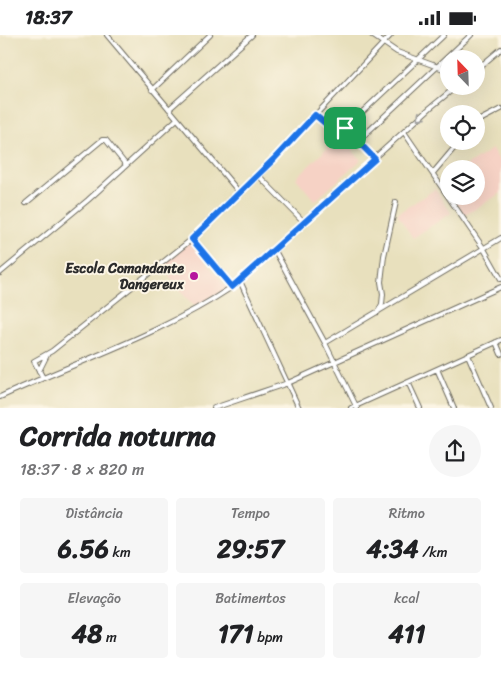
<!DOCTYPE html>
<html lang="pt">
<head>
<meta charset="utf-8">
<style>
	body { margin:0; font-family:Sriracha,sans-serif; background:#f6f6f6; color:#202124; height:100vh; display:flex; flex-direction:column; font-size:19px; white-space:nowrap }
	* { box-sizing:border-box; margin:0 }
	p { font-size:16px; color:#757577 }
	.icon { flex:none; width:28px; height:28px; fill:none; stroke:currentColor; stroke-width:2; stroke-linecap:round; stroke-linejoin:round }
	.map { position:relative; height:373px; overflow:hidden }
	.panel { display:flex; flex-direction:column; background:#fff; flex:1 }
	.panel>* { flex:none }
	.needle { width:32px; rotate:337deg }
	.tools { position:absolute; left:440px; top:15px; display:grid; gap:10px }
	.tools a { display:grid; place-items:center; width:45px; height:45px; border-radius:50%; background:#fff; box-shadow:0 5px 20px #0002; font-size:25px }
	.pin { position:absolute; display:grid; place-items:center; width:42px; height:42px; color:#fff; margin:-21px; border-radius:10px; box-shadow:0 2px 8px #0006 }
	.round { display:grid; place-items:center; flex:none; width:52px; height:52px; border-radius:26px; background:#f6f6f6 }
	.headline { display:flex; align-items:center; justify-content:space-between; height:85px; padding:0 20px }
	h1 { font-size:28px; font-weight:700; line-height:38px }
	.figures { display:grid; grid-template-columns:repeat(3,1fr); gap:8px; height:85px; padding:5px 20px }
	.figures div { display:grid; align-content:center; border-radius:5px; background:#f6f6f6; text-align:center }
	.figures b { font-size:25px; font-weight:700 }
	.figures small { font-size:14px; font-weight:400 }
	.figures p { font-size:14px }
	.status { display:flex; justify-content:space-between; align-items:center; height:35px; padding:0 25px; background:#fff; direction:ltr }
	.status svg { height:14px; fill:currentColor }
	.map>svg:first-child { display:block }
	.built { fill:#f6d2c5 }
	.lines { fill:none; stroke-linecap:round; stroke-linejoin:round }
	.street-casing { stroke:#6d6a5e; stroke-width:6 }
	.street { stroke:#fff; stroke-width:4 }
	.oneway { stroke:#a0a0a0 }
	.route-casing { stroke:#fff; stroke-width:10 }
	.route { stroke:#1a73e8; stroke-width:6 }
	.poi-dot { fill:#b5179e; stroke:#fcf5e5; stroke-width:2 }
	.labels { text-anchor:middle; stroke-width:4; stroke-linejoin:round; paint-order:stroke }
	.poi-label { font-size:14px; font-weight:bold; fill:#2b2b2b; stroke:#fcf5e5; text-anchor:end }
</style>
</head>
<body>
<div class="status"><b>18:37</b><svg viewBox="0 0 49 12"><path d="M0 12V9h3v3zM5 12V6h3v6zM10 12V3h3v9zM15 12V0h3v12zM26 1h20v11H26zM47 4h2v5h-2z"/></svg></div>
<div class="map">
<svg width="501" height="373" viewBox="0 0 501 373">
	<rect width="100%" height="100%" fill="#fcf5e5"/>
	<filter id="ink" filterUnits="userSpaceOnUse"><feTurbulence type="fractalNoise" baseFrequency=".02" numOctaves="2"/><feDisplacementMap in="SourceGraphic" scale="10" xChannelSelector="R" yChannelSelector="G"/><feConvolveMatrix kernelMatrix="1 2 1 2 8 2 1 2 1" color-interpolation-filters="sRGB"/></filter>
	<filter id="wash" filterUnits="userSpaceOnUse"><feTurbulence type="fractalNoise" baseFrequency=".0096" numOctaves="4" result="noise"/><feDisplacementMap in="SourceGraphic" scale="20" xChannelSelector="R" yChannelSelector="G"/><feGaussianBlur stdDeviation="1.12" result="paint"/><feColorMatrix in="noise" values="0 0 0 0 0 0 0 0 0 0 0 0 0 0 0 0 0 1.4 0 .05"/><feComposite in="paint" operator="in"/></filter>
	<g filter="url(#wash)">
		<rect width="100%" height="100%" fill="#e8e0bd"/>
		<path class="built" d="M340,101L361,125L315,166L296,143Z
			M492,114L501,128V158L464,181L451,161H476V134H461Z
			M435,154L451,178L413,203L397,179Z
			M189,206L228,254L198,275L179,255L161,228Z"/>
	</g>
	<g filter="url(#ink)">
		<g class="lines">
			<defs>
				<path id="street" d="M107,0L239,157
					M372,0L397,17L449,36
					M476,35L501,14
					M152,55L210,0
					M169,74L252,0
					M315,80L339,99L444,0
					M476,87L501,74
					M345,93L375,124
					M404,97L484,214L501,244
					M358,106L471,0
					M433,138L460,106
					M258,140L304,187
					M26,168L102,105H106L126,130
					M192,204L232,252
					M274,214L325,308L357,373
					M0,238L88,165L177,84
					M240,246L299,373
					M378,277L382,269L383,259L381,247L384,221L396,167
					M496,307L501,319
					M325,308L501,203
					M468,320L491,373
					M437,334L454,373
					M39,336L47,320
					M43,343L34,326L52,316L192,204L274,124L391,0
					M408,347L420,373
					M0,362C78,326 160,300 232,252L430,73L457,51
					M214,373L288,348L501,252
					M351,373L501,305"/>
			</defs>
			<use href="#street" class="street-casing"/>
			<use href="#street" class="street"/>
		</g>
		<defs><path id="oneway-chevron" d="M-2-3.5L2.5 0L-2 3.5" fill="none" stroke-width="1.6" stroke-linecap="round" stroke-linejoin="round" transform="scale(1.25)"/></defs>
		<use class="oneway" href="#oneway-chevron" transform="translate(420 82) rotate(138)"/>
	</g>
	<g class="lines" filter="url(#ink)">
		<defs>
			<path id="route" d="M315,80L338,99L345,93L375,124L232,252L192,204L274,124Z"/>
		</defs>
		<use href="#route" class="route-casing"/>
		<use href="#route" class="route"/>
	</g>
	<circle class="poi-dot" cx="194" cy="241" r="5"/>
	<g class="labels">
		<g class="poi-label">
			<text x="184" y="238">Escola Comandante<tspan x="184" dy="16">Dangereux</tspan></text>
		</g>
	</g>
</svg>
<div class="tools">
<a><svg class="needle" viewBox="-14 -14 28 28"><path d="M0-13l5 13h-10z" fill="#e53935"/><path d="M0 13l5-13h-10z" fill="#757577"/></svg></a>
<a><svg class="icon" aria-label="locate" viewBox="0 0 24 24"><circle cx="12" cy="12" r="6"/><path d="M12 2v4M12 18v4M2 12h4M18 12h4"/></svg></a>
<a><svg class="icon" aria-label="layers" viewBox="0 0 24 24"><path d="M12 4l9 5-9 5-9-5zM3 14l9 5 9-5"/></svg></a>
</div>
<div class="pin" style="left:345px;top:93px;background:#1e9e55"><svg class="icon" aria-label="arrive" viewBox="0 0 24 24"><path d="M6 21V4h12l-3 4 3 4H6"/></svg></div>
</div>
<section class="panel">
<div class="headline"><div><h1>Corrida noturna</h1><p>18:37 · 8 × 820 m</p></div><a class="round"><svg class="icon" aria-label="share" viewBox="0 0 24 24"><path d="M12 15V3M7 8l5-5 5 5M5 13v7h14v-7"/></svg></a></div>
<div class="figures">
<div><p>Distância</p><b>6.56<small> km</small></b></div>
<div><p>Tempo</p><b>29:57</b></div>
<div><p>Ritmo</p><b>4:34<small> /km</small></b></div>
</div>
<div class="figures">
<div><p>Elevação</p><b>48<small> m</small></b></div>
<div><p>Batimentos</p><b>171<small> bpm</small></b></div>
<div><p>kcal</p><b>411</b></div>
</div>
</section>
</body>
</html>
